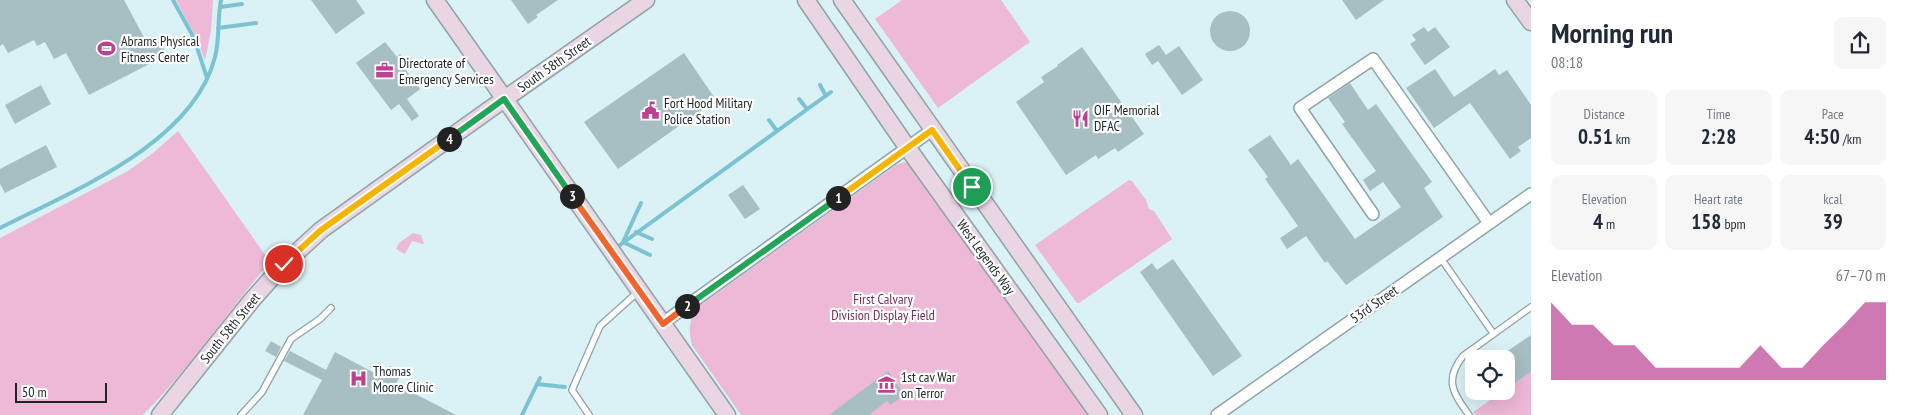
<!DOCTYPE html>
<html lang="en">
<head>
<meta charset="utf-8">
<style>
	body { margin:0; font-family:"PT Sans Narrow",sans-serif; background:#f6f6f7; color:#1f2937; height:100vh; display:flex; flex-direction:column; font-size:19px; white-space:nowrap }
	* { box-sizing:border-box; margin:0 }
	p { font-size:16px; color:#747a83 }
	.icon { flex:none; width:28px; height:28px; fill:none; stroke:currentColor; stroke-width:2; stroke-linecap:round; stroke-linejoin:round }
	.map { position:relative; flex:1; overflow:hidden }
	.sheet { display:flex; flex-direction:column; background:#fff; width:375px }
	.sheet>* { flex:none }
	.buttons { position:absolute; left:1465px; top:350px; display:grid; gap:10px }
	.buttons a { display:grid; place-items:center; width:50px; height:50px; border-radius:10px; background:#fff; box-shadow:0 5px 20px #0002; font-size:25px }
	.scale { position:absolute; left:15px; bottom:12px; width:92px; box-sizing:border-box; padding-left:5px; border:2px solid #1d2527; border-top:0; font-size:14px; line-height:18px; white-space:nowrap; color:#1d2527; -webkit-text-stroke:4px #fff; paint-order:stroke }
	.pin { position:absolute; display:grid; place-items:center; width:42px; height:42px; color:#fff; margin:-21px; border:2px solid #fff; border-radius:50%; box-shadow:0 1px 5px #0007 }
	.km { position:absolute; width:25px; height:25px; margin:-12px; border-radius:50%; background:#222; color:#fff; font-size:14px; line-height:25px; text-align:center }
	.round { display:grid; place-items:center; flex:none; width:52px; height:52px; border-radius:10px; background:#f6f6f7 }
	.headline { display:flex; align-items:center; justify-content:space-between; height:85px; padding:0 20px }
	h1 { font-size:28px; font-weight:800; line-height:38px }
	.figures { display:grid; grid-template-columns:repeat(3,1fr); gap:8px; height:85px; padding:5px 20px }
	.figures div { display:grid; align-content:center; border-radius:10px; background:#f6f6f7; text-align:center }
	.figures b { font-size:21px; font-weight:800 }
	.figures small { font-size:14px; font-weight:400 }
	.figures p { font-size:14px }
	.chart { height:140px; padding:10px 20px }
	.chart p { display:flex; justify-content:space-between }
	.chart svg { width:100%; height:90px; margin-top:5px; fill:#bb4193; opacity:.7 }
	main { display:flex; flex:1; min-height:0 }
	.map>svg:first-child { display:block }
	.green { fill:#edb9d7 }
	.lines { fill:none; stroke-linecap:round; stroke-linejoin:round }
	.stream { stroke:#7bc3d2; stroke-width:4 }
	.building { fill:#a7bec2 }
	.lane-casing { stroke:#8ea3a8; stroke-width:8 }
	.street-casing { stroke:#8ea3a8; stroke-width:14 }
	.secondary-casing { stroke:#8ea3a8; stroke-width:19 }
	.lane { stroke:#fff; stroke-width:5.5 }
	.street { stroke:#fff; stroke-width:11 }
	.secondary { stroke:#ead5e2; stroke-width:16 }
	.split-1-casing { stroke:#fff; stroke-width:10 }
	.split-2-casing { stroke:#fff; stroke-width:10 }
	.split-3-casing { stroke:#fff; stroke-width:10 }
	.split-4-casing { stroke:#fff; stroke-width:10 }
	.split-5-casing { stroke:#fff; stroke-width:10 }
	.split-1 { stroke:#f5b400; stroke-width:6 }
	.split-2 { stroke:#22a559; stroke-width:6 }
	.split-3 { stroke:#f0652b; stroke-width:6 }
	.split-4 { stroke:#22a559; stroke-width:6 }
	.split-5 { stroke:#f5b400; stroke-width:6 }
	.labels { text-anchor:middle; stroke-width:4.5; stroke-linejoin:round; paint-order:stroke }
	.poi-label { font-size:14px; fill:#1d2527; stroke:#fff; text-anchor:start }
	.street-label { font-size:14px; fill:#1d2527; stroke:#fff }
	.park-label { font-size:14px; fill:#72315b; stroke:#fff }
</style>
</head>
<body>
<main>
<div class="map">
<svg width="1531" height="415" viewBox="0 0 1531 415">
	<rect width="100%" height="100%" fill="#daf1f6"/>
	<path class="green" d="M176,0H213L211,31L205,60L196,37Z
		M902,0H1001L1030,42L938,108L875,19Z
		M178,131L270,262C227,312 190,368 143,415H0V238L128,171L153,153Z
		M904,162L913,165L1091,415H741L692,345C688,329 689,320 698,307L896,165Z
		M1129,180L1132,181L1146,200L1149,209L1154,211L1172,239L1079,303H1077L1035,245Z
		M413,233L421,235L424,244L412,241L405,254L396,249L399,243Z
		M1531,372V415H1476L1473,412L1503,391H1506V389Z"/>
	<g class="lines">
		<path class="stream" d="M173,0L194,38L207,78
			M220,7L242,4
			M218,28L256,23
			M820,85L826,96
			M799,99L807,109
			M769,120L777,131
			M641,203L623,242L650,255
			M0,228C72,191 193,144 215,57C220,39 217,19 221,0
			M636,232L652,239
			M620,245L831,92
			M537,384L565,387
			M522,415L540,378"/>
	</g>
	<path class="building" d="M0,0H124L148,45L159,39L167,55L89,95L66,53L54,59L45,42L37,46L34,40L8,53L3,44L0,46Z
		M311,0H356L365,13L336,34Z
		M511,0H558L536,15L538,17L528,24Z
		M1342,0H1384L1356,20Z
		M1210 31a20 20 0 1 1 40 0a20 20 0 1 1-40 0Z
		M1424,27L1428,32L1435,27L1450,47L1425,65L1410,44L1416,40L1412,35Z
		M385,42L397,57L400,54L406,62L402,65L420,89L407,99L419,116L412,121L399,104L391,110L356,63Z
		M1159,45L1166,55L1179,46L1203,80L1182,95L1158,61L1152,65L1145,54Z
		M1082,47L1144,134L1118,152L1115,148L1098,159L1096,155L1066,175L1016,102L1044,82L1041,77L1058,66L1057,65Z
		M684,53L716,100L618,169L584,122Z
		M1435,69L1454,97L1495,69L1499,75L1507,70L1531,105V138L1518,147L1521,151L1510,159L1470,103L1434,128L1406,88Z
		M1350,83L1368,110L1376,104L1432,182L1424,188L1443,217L1346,285L1327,261L1325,263L1306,236L1287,249L1280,238L1298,226L1265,179L1268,177L1248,150L1270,135L1291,165L1298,159L1355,239L1401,207L1383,182L1370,191L1363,180L1376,171L1342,124L1345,122L1328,98Z
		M41,85L51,104L15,124L5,105Z
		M46,145L57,167L5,193L0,184V169Z
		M743,185L760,209L745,219L728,195Z
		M1173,259L1242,356L1213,376L1140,272L1152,263L1157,270Z
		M1531,335V372L1506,389V352Z
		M271,341L281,347L276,357L265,351Z
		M290,351L326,370L335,352L384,378L390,366L402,372L396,384L456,415H303L322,380L284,361Z
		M888,371L905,395L890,405L887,401L869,415H829Z"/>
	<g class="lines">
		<defs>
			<path id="lane" d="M1440,257L1493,333
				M241,415L262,392L291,339L320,319L331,308
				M589,415L572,390L600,326L639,291
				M1469,415C1453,393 1444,380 1463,356L1531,307"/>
			<path id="street" d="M1373,214L1300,108L1373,59L1489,223
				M663,323L932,130
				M1217,415L1531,194"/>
			<path id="secondary" d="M435,0L727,415
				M806,0L907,147L1099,415
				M842,0L1134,415
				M1515,0L1531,22
				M160,415L252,300L284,264L321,230L486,112L646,0"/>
		</defs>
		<use href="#lane" class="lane-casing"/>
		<use href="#street" class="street-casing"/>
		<use href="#secondary" class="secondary-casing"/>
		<use href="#lane" class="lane"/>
		<use href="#street" class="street"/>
		<use href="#secondary" class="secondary"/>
	</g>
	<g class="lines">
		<defs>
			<path id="split-1" d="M838,198L932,130L972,187"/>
			<path id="split-2" d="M687,306L838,198"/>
			<path id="split-3" d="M572,196L663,324L687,306"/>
			<path id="split-4" d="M449,139L504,99L572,196"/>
			<path id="split-5" d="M284,264L321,230L449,139"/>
		</defs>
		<use href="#split-1" class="split-1-casing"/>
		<use href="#split-2" class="split-2-casing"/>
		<use href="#split-3" class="split-3-casing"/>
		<use href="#split-4" class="split-4-casing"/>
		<use href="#split-5" class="split-5-casing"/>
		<use href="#split-1" class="split-1"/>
		<use href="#split-2" class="split-2"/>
		<use href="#split-3" class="split-3"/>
		<use href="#split-4" class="split-4"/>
		<use href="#split-5" class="split-5"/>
	</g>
	<defs>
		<symbol id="stadium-bare" viewBox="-9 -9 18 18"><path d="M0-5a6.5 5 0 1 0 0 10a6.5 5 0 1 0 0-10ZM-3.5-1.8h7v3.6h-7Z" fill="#bb4193" stroke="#fff" stroke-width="2.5" paint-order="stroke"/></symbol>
		<symbol id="office-bare" viewBox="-9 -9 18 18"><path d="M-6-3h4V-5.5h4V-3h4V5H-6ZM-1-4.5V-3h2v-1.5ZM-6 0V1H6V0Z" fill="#bb4193" stroke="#fff" stroke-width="2.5" paint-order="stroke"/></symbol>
		<symbol id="civic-bare" viewBox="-9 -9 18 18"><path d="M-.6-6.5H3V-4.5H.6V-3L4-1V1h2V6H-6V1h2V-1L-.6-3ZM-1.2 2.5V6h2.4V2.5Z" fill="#bb4193" stroke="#fff" stroke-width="2.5" paint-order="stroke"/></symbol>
		<symbol id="restaurant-bare" viewBox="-9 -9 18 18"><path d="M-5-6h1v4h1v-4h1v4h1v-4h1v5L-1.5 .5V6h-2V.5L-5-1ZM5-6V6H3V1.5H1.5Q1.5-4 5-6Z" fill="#bb4193" stroke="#fff" stroke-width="2.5" paint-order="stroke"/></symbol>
		<symbol id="hospital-bare" viewBox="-9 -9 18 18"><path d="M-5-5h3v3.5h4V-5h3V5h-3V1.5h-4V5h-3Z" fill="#bb4193" stroke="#fff" stroke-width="2.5" paint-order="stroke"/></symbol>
		<symbol id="museum-bare" viewBox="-9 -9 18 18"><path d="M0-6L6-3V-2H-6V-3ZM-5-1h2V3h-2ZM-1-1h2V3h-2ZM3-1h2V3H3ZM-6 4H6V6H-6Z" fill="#bb4193" stroke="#fff" stroke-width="2.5" paint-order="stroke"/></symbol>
	</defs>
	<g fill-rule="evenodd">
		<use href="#stadium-bare" x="94" y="36" width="25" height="25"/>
		<use href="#office-bare" x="372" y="58" width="25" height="25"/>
		<use href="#civic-bare" x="638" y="98" width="25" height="25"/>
		<use href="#restaurant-bare" x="1068" y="106" width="25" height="25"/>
		<use href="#hospital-bare" x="346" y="366" width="25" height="25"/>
		<use href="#museum-bare" x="874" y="372" width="25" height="25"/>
	</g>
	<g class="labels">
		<g class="poi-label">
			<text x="121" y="46">Abrams Physical<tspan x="121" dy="16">Fitness Center</tspan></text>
			<text x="399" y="68">Directorate of<tspan x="399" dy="16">Emergency Services</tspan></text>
			<text x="664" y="108">Fort Hood Military<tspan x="664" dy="16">Police Station</tspan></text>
			<text x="1094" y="115">OIF Memorial<tspan x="1094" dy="16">DFAC</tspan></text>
			<text x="373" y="376">Thomas<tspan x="373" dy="16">Moore Clinic</tspan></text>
			<text x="901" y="382">1st cav War<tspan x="901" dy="16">on Terror</tspan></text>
		</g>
		<g class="street-label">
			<text transform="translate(554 64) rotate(-35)" y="5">South 58th Street</text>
			<text transform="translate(986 257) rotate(54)" y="5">West Legends Way</text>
			<text transform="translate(1374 304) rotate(-35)" y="5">53rd Street</text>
			<text transform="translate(230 328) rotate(-51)" y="5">South 58th Street</text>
		</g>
		<g class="park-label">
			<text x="883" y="304">First Calvary<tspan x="883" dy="16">Division Display Field</tspan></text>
		</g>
	</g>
</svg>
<div class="buttons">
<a><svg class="icon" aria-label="locate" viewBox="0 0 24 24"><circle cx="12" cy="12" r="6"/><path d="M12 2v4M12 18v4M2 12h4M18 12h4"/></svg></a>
</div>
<div class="scale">50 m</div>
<div class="pin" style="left:972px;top:187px;background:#1e9e55"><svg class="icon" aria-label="arrive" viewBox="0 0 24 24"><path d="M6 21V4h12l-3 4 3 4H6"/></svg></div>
<div class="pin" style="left:284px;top:264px;background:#d93025"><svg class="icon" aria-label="check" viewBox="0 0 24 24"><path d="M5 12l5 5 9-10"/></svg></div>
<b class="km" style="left:838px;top:198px">1</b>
<b class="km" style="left:687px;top:306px">2</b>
<b class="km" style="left:572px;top:196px">3</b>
<b class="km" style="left:449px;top:139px">4</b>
</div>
<section class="sheet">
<div class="headline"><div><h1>Morning run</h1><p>08:18</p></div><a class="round"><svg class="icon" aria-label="share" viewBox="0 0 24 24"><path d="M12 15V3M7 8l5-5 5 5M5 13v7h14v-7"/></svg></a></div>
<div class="figures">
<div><p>Distance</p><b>0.51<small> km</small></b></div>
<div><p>Time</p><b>2:28</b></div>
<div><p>Pace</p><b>4:50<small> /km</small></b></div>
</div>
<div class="figures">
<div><p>Elevation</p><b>4<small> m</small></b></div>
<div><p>Heart rate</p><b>158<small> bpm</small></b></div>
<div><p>kcal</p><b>39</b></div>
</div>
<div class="chart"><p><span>Elevation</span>67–70 m</p>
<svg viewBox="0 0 160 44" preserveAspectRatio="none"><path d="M0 44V6L10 17L20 17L30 27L40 27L50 38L60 38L70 38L80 38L90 38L100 27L110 38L120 38L130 27L140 17L150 6L160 6V44z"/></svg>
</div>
</section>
</main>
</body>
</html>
